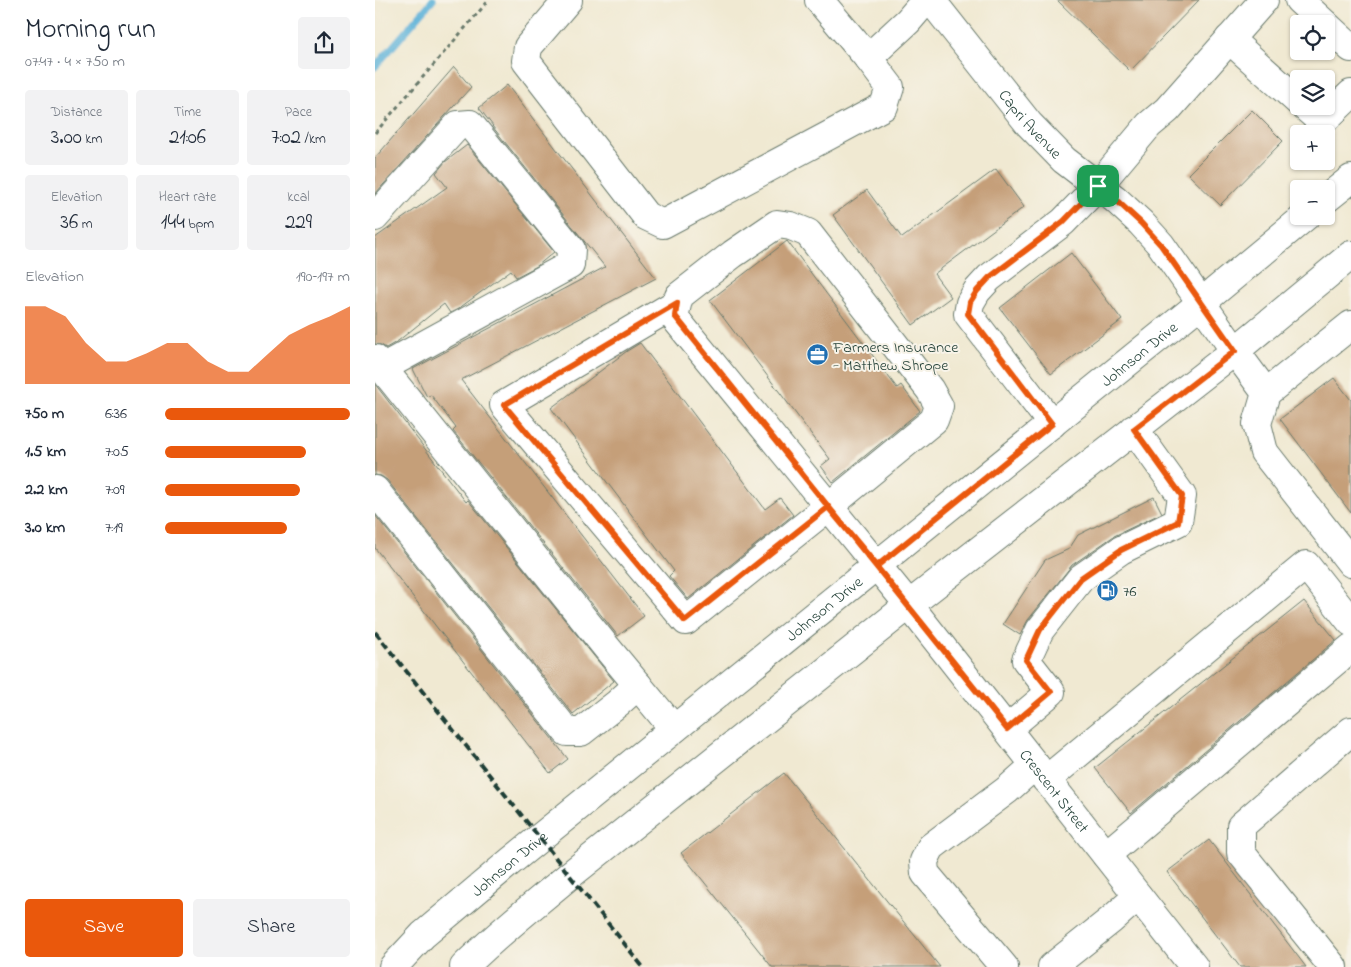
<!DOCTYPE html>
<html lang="en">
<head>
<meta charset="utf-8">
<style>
	body { margin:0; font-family:"Indie Flower",sans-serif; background:#f2f2f3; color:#1f2937; height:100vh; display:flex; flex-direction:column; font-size:19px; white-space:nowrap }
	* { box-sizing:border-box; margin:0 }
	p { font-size:16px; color:#747a83 }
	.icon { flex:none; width:28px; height:28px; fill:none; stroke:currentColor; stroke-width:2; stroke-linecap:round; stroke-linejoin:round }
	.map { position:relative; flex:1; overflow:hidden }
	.drawer { display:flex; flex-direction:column; background:#fff; width:375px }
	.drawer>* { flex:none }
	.tools { position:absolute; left:915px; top:15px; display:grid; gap:10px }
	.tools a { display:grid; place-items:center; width:45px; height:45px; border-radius:5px; background:#fff; box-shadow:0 1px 4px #0004; font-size:25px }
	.pin { position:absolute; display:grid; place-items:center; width:42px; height:42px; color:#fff; margin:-21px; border-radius:10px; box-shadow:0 2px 8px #0006 }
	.round { display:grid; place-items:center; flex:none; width:52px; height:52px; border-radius:5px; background:#f2f2f3 }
	.overview { display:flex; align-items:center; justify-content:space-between; height:85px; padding:0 25px }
	h1 { font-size:28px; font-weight:600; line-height:38px }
	.metrics { display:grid; grid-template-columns:repeat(3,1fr); gap:8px; height:85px; padding:5px 25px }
	.metrics div { display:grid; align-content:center; border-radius:5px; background:#f2f2f3; text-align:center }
	.metrics b { font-size:21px; font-weight:600 }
	.metrics small { font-size:14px; font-weight:400 }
	.metrics p { font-size:14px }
	.chart { height:140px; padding:10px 25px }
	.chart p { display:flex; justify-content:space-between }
	.chart svg { width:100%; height:90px; margin-top:5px; fill:#ea580c; opacity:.7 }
	.cta { display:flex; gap:10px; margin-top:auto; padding:10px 25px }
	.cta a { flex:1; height:58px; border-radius:5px; background:#ea580c; color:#fff; font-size:20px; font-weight:600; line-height:58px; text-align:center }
	.cta a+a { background:#f2f2f3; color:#1f2937 }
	ul { padding:0 25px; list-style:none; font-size:16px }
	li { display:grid; grid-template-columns:80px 60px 1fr; align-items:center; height:38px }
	li i { height:12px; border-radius:6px; background:#ea580c }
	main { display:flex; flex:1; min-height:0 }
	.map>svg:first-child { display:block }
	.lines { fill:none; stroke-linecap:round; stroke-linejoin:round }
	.stream { stroke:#5db2d9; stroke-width:7 }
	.building { fill:#c59f79 }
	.minor-casing { stroke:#68796b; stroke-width:30 }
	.major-casing { stroke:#68796b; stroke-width:30 }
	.path { stroke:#68796b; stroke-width:3; stroke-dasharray:4 4; stroke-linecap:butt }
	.minor { stroke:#fff; stroke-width:28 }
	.major { stroke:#fff; stroke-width:28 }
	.rail { stroke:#1f3d34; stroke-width:4; stroke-dasharray:8 4; stroke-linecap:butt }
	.route-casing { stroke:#fff; stroke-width:10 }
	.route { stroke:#ea580c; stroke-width:6 }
	.labels { text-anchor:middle; stroke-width:4; stroke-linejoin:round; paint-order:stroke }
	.street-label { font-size:16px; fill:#1f3d34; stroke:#f7f3e8 }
	.poi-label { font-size:16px; fill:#1f3d34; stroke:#f7f3e8; text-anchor:start }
</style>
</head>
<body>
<main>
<section class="drawer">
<div class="overview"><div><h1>Morning run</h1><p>07:47 · 4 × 750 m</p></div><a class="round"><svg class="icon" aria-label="share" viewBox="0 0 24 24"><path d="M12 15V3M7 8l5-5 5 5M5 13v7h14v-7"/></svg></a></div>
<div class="metrics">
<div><p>Distance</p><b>3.00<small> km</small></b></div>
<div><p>Time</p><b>21:06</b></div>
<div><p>Pace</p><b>7:02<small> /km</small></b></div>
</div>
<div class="metrics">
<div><p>Elevation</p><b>36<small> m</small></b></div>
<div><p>Heart rate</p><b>144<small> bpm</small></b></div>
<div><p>kcal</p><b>229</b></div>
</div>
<div class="chart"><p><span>Elevation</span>190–197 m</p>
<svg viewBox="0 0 160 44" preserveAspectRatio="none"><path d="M0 44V6L10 6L20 11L30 24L40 33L50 33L60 29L70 24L80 24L90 33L100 38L110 38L120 29L130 20L140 15L150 11L160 6V44z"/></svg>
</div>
<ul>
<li><b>750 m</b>6:36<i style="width:100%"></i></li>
<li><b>1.5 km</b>7:05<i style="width:76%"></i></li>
<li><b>2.2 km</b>7:09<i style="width:73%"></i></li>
<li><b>3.0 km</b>7:19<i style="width:66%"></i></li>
</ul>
<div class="cta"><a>Save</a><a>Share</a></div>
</section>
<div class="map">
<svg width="976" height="967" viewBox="0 0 976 967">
	<rect width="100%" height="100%" fill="#f7f3e8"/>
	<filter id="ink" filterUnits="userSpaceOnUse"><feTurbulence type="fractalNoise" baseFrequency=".02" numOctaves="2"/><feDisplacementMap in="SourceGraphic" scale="10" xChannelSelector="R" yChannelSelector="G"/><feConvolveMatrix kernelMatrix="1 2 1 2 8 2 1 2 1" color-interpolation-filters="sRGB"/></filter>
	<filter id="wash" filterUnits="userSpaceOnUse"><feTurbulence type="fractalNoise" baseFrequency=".0096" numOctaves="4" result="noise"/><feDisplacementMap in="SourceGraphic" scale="20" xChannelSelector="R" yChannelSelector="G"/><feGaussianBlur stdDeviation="1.12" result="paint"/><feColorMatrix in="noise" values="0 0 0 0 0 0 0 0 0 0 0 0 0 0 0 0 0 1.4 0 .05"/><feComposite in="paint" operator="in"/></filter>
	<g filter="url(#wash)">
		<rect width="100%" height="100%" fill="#f0e9d2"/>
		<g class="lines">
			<path class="stream" d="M0,67L58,0"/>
		</g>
		<g id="blocks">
			<path class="building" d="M682,0H824L755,71Z
				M79,67L96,87L0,194V158Z
				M132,85L281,278L86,380L269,616L243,636L78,431L81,428L56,395L52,397L38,369L230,267L117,126H118L104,108Z
				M877,110L908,141L845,205L813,174Z
				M92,145L179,252L162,266L141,277L136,270L83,309L75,313L69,304L23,341L11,348L6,345L0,344V238L72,187L61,173L70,162Z
				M621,169L649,207L559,274L576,297L538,325L458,215L492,190L527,238Z
				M412,241L522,388L526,385L545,411L458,482L446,466L455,459L335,300Z
				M696,253L747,320L676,374L625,308Z
				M265,343L390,509L405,498L418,515L313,599L294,576L299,571L176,408L252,351Z
				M959,378L976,400V513L905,419Z
				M0,384L91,502L93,500L239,681L198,714L12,480L6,476L0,475Z
				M779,497L787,513L739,536L697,565L653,620L645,635L628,624L670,560L694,549L703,535Z
				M0,515L193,759L175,773L0,548Z
				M929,601L961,640L756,813L720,768Z
				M409,773L565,967H397L306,853Z
				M834,840L931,967H865L792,872Z"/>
		</g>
	</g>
	<g filter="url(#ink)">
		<use href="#blocks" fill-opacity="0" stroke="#68796b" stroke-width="1"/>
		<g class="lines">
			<defs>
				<g id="minor">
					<path d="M193,0L153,47L151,61L271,216L288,224L509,106L515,87L493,58"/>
					<path d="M444,0L493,58L533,21L551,0"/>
					<path id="s1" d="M556,0L654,124L689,160L740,199L766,223L786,245L860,351L891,393L882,424L889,452L976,563"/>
					<path d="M924,0L950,24"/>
					<path d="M951,25L976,48"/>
					<path d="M854,39L924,102"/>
					<path d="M929,106L947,122L976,94"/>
					<path d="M0,217L83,125L95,124L196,249L195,265L7,368"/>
					<path id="s2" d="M302,303L129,405L311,621L453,507L559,420L564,406L555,390L433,233L416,226L402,224L358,254L304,296L299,317L534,605L819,967"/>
					<path d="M0,359L232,648L299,729"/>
					<path d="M891,393L976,325"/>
					<path d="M677,424L593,314L595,303L602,291L614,278L688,222L723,186L774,125L792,110L889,0"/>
					<path d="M0,490L192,732H206L243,703L263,685"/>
					<path d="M632,729L676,692L651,660L665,630L706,578L746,550L803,522L807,496L759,429"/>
					<path d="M671,780L931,565L976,622"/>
					<path d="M731,855L976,648"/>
					<path d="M629,967L550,873L549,861L556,847L632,790L660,765"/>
					<path d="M677,967L736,920L763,896"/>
					<path d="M958,967L866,853V826L976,731"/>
				</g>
				<g id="major">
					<path d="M951,199L976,179"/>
					<path id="s3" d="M18,967L48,935L136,861L826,303L931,216"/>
					<path d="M89,967C122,934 159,905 195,875L534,605L860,351L976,255"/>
				</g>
			</defs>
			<use href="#minor" class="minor-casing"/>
			<use href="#major" class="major-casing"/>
			<path class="path" d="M0,133L114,0"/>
			<use href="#minor" class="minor"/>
			<use href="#major" class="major"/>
			<path class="rail" d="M0,632L268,967"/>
		</g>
	</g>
	<g class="lines" filter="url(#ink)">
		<defs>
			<path id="route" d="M723,186L688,222L614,278L602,291L595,302L593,314L677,424L502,566L453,507L310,621L129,405L302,303L300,316C410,454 522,591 632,729L676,692L651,660L665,630L706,578L746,550L803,522L807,496L759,429L860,351L786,245L766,223L740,199L723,186"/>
		</defs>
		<use href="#route" class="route-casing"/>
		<use href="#route" class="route"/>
	</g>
	<defs>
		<symbol id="office-disc" viewBox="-11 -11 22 22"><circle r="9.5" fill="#1f6fb2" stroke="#f7f3e8"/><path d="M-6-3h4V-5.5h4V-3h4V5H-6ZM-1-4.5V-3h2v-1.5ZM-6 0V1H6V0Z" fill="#fff"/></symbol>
		<symbol id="fuel-disc" viewBox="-11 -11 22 22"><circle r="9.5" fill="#1f6fb2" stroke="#f7f3e8"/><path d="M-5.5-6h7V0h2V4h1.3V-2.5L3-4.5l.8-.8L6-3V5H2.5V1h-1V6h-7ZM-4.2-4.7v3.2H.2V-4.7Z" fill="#fff"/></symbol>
	</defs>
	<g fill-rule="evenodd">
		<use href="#office-disc" x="430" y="342" width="25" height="25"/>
		<use href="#fuel-disc" x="720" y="578" width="25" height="25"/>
	</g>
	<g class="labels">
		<g class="street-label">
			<text dy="6" stroke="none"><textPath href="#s1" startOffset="159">Capri Avenue</textPath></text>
			<text dy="6" stroke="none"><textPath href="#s3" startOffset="966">Johnson Drive</textPath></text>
			<text dy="6" stroke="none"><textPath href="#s3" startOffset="561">Johnson Drive</textPath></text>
			<text dy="6" stroke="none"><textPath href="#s2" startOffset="1818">Crescent Street</textPath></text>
			<text dy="6" stroke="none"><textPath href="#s3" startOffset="156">Johnson Drive</textPath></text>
		</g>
		<g class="poi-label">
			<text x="458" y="352">Farmers Insurance<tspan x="458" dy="18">- Matthew Shrope</tspan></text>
			<text x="748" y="596">76</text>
		</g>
	</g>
</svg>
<div class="tools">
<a><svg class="icon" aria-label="locate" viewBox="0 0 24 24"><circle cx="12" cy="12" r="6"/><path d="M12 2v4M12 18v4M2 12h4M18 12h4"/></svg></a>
<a><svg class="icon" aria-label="layers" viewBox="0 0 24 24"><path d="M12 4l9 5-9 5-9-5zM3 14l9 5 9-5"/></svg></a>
<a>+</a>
<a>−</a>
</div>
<div class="pin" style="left:723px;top:186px;background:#1e9e55"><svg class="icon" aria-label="arrive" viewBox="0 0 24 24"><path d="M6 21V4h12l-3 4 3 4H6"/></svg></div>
</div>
</main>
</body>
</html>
